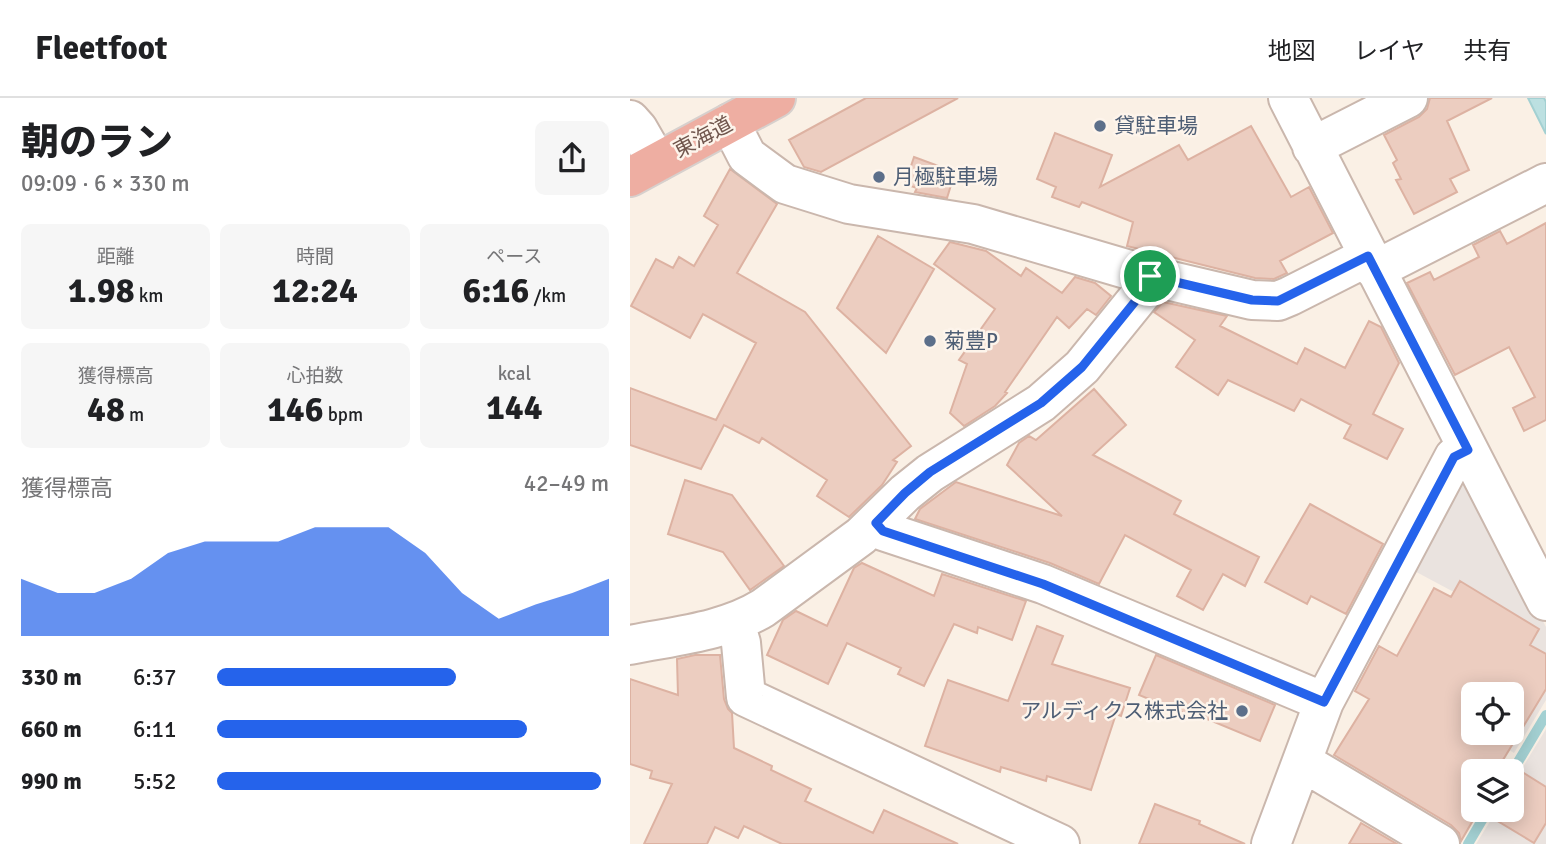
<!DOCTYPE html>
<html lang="ja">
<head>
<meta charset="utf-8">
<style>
	body { margin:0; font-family:Signika,"Noto Sans JP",sans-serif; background:#f6f6f6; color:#202124; height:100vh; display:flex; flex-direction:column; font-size:26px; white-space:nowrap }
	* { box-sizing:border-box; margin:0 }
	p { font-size:23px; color:#757577 }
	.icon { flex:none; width:38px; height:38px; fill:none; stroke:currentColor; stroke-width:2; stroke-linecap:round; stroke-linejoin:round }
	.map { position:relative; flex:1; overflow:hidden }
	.sheet { display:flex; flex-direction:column; background:#fff; width:630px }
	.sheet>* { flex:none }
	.tools { position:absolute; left:831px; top:584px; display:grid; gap:14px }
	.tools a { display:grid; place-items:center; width:63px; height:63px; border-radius:10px; background:#fff; box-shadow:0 4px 18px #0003; font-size:35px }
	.pin { position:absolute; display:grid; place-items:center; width:60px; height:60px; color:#fff; margin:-30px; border:4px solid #fff; border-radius:50%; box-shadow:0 2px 7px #0007 }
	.round { display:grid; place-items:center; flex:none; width:74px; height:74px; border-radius:10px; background:#f6f6f6 }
	.overview { display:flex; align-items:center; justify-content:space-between; height:119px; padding:0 21px }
	h1 { font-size:38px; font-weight:800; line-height:52px }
	.metrics { display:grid; grid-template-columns:repeat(3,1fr); gap:10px; height:119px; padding:7px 21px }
	.metrics div { display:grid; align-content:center; border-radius:10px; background:#f6f6f6; text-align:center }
	.metrics b { font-size:35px; font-weight:800 }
	.metrics small { font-size:19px; font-weight:400 }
	.metrics p { font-size:19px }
	.chart { height:196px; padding:14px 21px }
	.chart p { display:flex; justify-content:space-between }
	.chart svg { width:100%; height:126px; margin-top:7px; fill:#2563eb; opacity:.7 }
	ul { padding:0 21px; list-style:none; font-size:23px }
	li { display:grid; grid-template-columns:112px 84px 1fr; align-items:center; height:52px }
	li i { height:18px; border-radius:9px; background:#2563eb }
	header { display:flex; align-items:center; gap:42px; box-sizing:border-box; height:98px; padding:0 35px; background:#fff; border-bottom:2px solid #e0e0e0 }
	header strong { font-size:33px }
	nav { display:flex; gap:38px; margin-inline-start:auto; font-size:24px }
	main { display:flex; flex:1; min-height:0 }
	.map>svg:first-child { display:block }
	.industrial { fill:#eae3df }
	.water { fill:#bce0e1; stroke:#a3d0d2; stroke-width:2 }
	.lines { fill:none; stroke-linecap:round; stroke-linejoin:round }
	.stream { stroke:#a3d0d2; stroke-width:10 }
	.building { fill:#eccdc0; stroke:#ddb2a2; stroke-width:2; fill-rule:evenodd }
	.minor-casing { stroke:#cab7ad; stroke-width:42 }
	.highway-casing { stroke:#d7d0cd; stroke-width:42 }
	.minor { stroke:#fff; stroke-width:38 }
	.highway { stroke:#eeaea2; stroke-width:38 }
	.route-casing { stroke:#fff; stroke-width:14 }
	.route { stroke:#2563eb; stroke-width:9 }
	.service-dot { fill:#5c6f8a; stroke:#fdf4eb; stroke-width:2.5 }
	.labels { text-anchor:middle; stroke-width:5; stroke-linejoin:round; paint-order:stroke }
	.service-label { font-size:21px; fill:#4e5e75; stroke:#fdf4eb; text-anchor:start }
	.street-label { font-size:21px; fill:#70564d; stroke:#fdf4eb }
</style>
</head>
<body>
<header>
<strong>Fleetfoot</strong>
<nav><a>地図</a><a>レイヤ</a><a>共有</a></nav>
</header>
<main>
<section class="sheet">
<div class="overview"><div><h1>朝のラン</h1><p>09:09 · 6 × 330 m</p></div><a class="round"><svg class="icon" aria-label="share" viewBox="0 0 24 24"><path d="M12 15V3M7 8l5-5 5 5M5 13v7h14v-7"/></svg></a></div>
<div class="metrics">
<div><p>距離</p><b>1.98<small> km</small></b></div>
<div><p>時間</p><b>12:24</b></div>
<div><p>ペース</p><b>6:16<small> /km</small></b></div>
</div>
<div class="metrics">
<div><p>獲得標高</p><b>48<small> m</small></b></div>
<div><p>心拍数</p><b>146<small> bpm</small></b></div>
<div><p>kcal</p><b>144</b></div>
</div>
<div class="chart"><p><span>獲得標高</span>42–49 m</p>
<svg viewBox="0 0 160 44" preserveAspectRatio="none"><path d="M0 44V24L10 29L20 29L30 24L40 15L50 11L60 11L70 11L80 6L90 6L100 6L110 15L120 29L130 38L140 33L150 29L160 24V44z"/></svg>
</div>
<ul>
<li><b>330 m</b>6:37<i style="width:61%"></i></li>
<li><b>660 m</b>6:11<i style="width:79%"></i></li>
<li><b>990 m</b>5:52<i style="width:98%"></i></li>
</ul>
</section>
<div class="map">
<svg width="916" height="746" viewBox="0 0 916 746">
	<rect width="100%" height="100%" fill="#faf0e5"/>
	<path class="industrial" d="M837,376L916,529V602L884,655L852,635H882V597H844L799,603L850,508L777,469Z
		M916,631V746H846L867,712H882V687Z"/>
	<path class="water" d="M898,0H914L916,4V36Z"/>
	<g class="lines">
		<path class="stream" d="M882,674L916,617
			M838,746L858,712"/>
	</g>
	<path class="building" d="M236,0H328L191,74L174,69L159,42Z
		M800,0H862L817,23L839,72L820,81L827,94L784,116L766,82L771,81L763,65L767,62L754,37L789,19L797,11Z
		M621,28L661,99L679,89L703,135L650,163L657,175L644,181L625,180L497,148L503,124L452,104L449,109L422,99L426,89L407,81L425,35L482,57L470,89L549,47L558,62Z
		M284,59L325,74L317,100L285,94L287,90L275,86Z
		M100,71L147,106L107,175L175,214L281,348L263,362L267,364L252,387L219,419L187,398L197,382L132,340L129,345L94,327L71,371L0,347V290L86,322L126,245L73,216L60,240L1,208L26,161L43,170L49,159L64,168L88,127L74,118Z
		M916,125V322L894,333L883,310L905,299L879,249L825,277L777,185L800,174L804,182L849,159L843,147L870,133L877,146Z
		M248,138L304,171L256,255L207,210Z
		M320,144L356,153L391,178L396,170L432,195L445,179L465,185L481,198L466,217L457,211L439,230L427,219L375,294L377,295L365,308L334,328L320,315L337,266L329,262L365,211L304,166Z
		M533,204L597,218L590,228L667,266L675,250L715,270L739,223L751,229L769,265L743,316L773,331L757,361L714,340L721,327L671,301L664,313L598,282L588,297L546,269L565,242L524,214Z
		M464,291L496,327L463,357L551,403L544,416L629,459L615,488L593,476L573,512L547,498L561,472L495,437L469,486L420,465L285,421L290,411L326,384L432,418L377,367L389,345L399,338L406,342Z
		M55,382L102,397L154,468L120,492L93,454L38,436Z
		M680,406L753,446L716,516L681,498L677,506L635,484Z
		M232,465L304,498L312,476L396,503L382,542L348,529L347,535L324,526L294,588L268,576L271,570L217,545L198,586L137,557L153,522L166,513L197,528L224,470Z
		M830,483L909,531L900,547L916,556V591L873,662L916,689V725L904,745L849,712L831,743L829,735L821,727L704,657L739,601L725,593L749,548L767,558L804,490L821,499ZM844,597H882V635H844ZM844,674H882V712H844Z
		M407,528L433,538L422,566L500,590L491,618L486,616L461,692L417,678L416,683L371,669L370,674L295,648L318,582L378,603Z
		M65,557H90L94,601L98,611L102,615L104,650L142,668L141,672L181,691L175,703L243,735L254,712L328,746H152L114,728L108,740L85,729L77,746H14L42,686L20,680L22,673L0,666V581L48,597L47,561Z
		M526,557L645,607L630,643L570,618L568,621L509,597Z
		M525,706L570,723L569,726L615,746H509Z
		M731,725L767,746H719Z"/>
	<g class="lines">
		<defs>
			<path id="minor" d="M658,0L916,503
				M0,22L8,31L27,64
				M100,25L117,58L155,86L219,106L343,126L520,178L622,202L648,203L660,198L739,158
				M682,49L778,0
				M745,172L916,85
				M246,425L253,433L413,486L694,604
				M105,525L111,545L116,599L430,746
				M0,547C44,538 94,534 133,510L231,438L275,395L300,375L411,305L452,269L516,190L520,178
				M671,666L686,672L810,746
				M641,746L694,604L824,359L838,352"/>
			<path id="highway" d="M0,79L146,0"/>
		</defs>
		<use href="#minor" class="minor-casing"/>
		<use href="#highway" class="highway-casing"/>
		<use href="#minor" class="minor"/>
		<use href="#highway" class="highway"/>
	</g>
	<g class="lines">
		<defs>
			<path id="route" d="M738,158L838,352L824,359L694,604L413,486L253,433L246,425L275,395L300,374L411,305L452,269L516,190L520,178L622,202L648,203Z"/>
		</defs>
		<use href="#route" class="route-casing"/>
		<use href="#route" class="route"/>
	</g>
	<g class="service-dot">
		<circle cx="470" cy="28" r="7"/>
		<circle cx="249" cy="79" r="7"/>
		<circle cx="300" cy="243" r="7"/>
		<circle cx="612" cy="613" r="7"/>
	</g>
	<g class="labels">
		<g class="service-label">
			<text x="484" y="35">貸駐車場</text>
			<text x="263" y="86">月極駐車場</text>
			<text x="314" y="250">菊豊P</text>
			<text x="598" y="620" text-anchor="end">アルディクス株式会社</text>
		</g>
		<g class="street-label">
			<text transform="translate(73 39) rotate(-28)" y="7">東海道</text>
		</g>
	</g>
</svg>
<div class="tools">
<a><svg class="icon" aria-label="locate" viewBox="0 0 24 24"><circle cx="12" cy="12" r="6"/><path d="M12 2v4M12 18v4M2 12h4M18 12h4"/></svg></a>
<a><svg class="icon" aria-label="layers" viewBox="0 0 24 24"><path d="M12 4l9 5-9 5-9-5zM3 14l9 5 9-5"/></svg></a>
</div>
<div class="pin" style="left:520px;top:178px;background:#1e9e55"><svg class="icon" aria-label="arrive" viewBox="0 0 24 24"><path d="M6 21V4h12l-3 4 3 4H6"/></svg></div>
</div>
</main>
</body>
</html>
